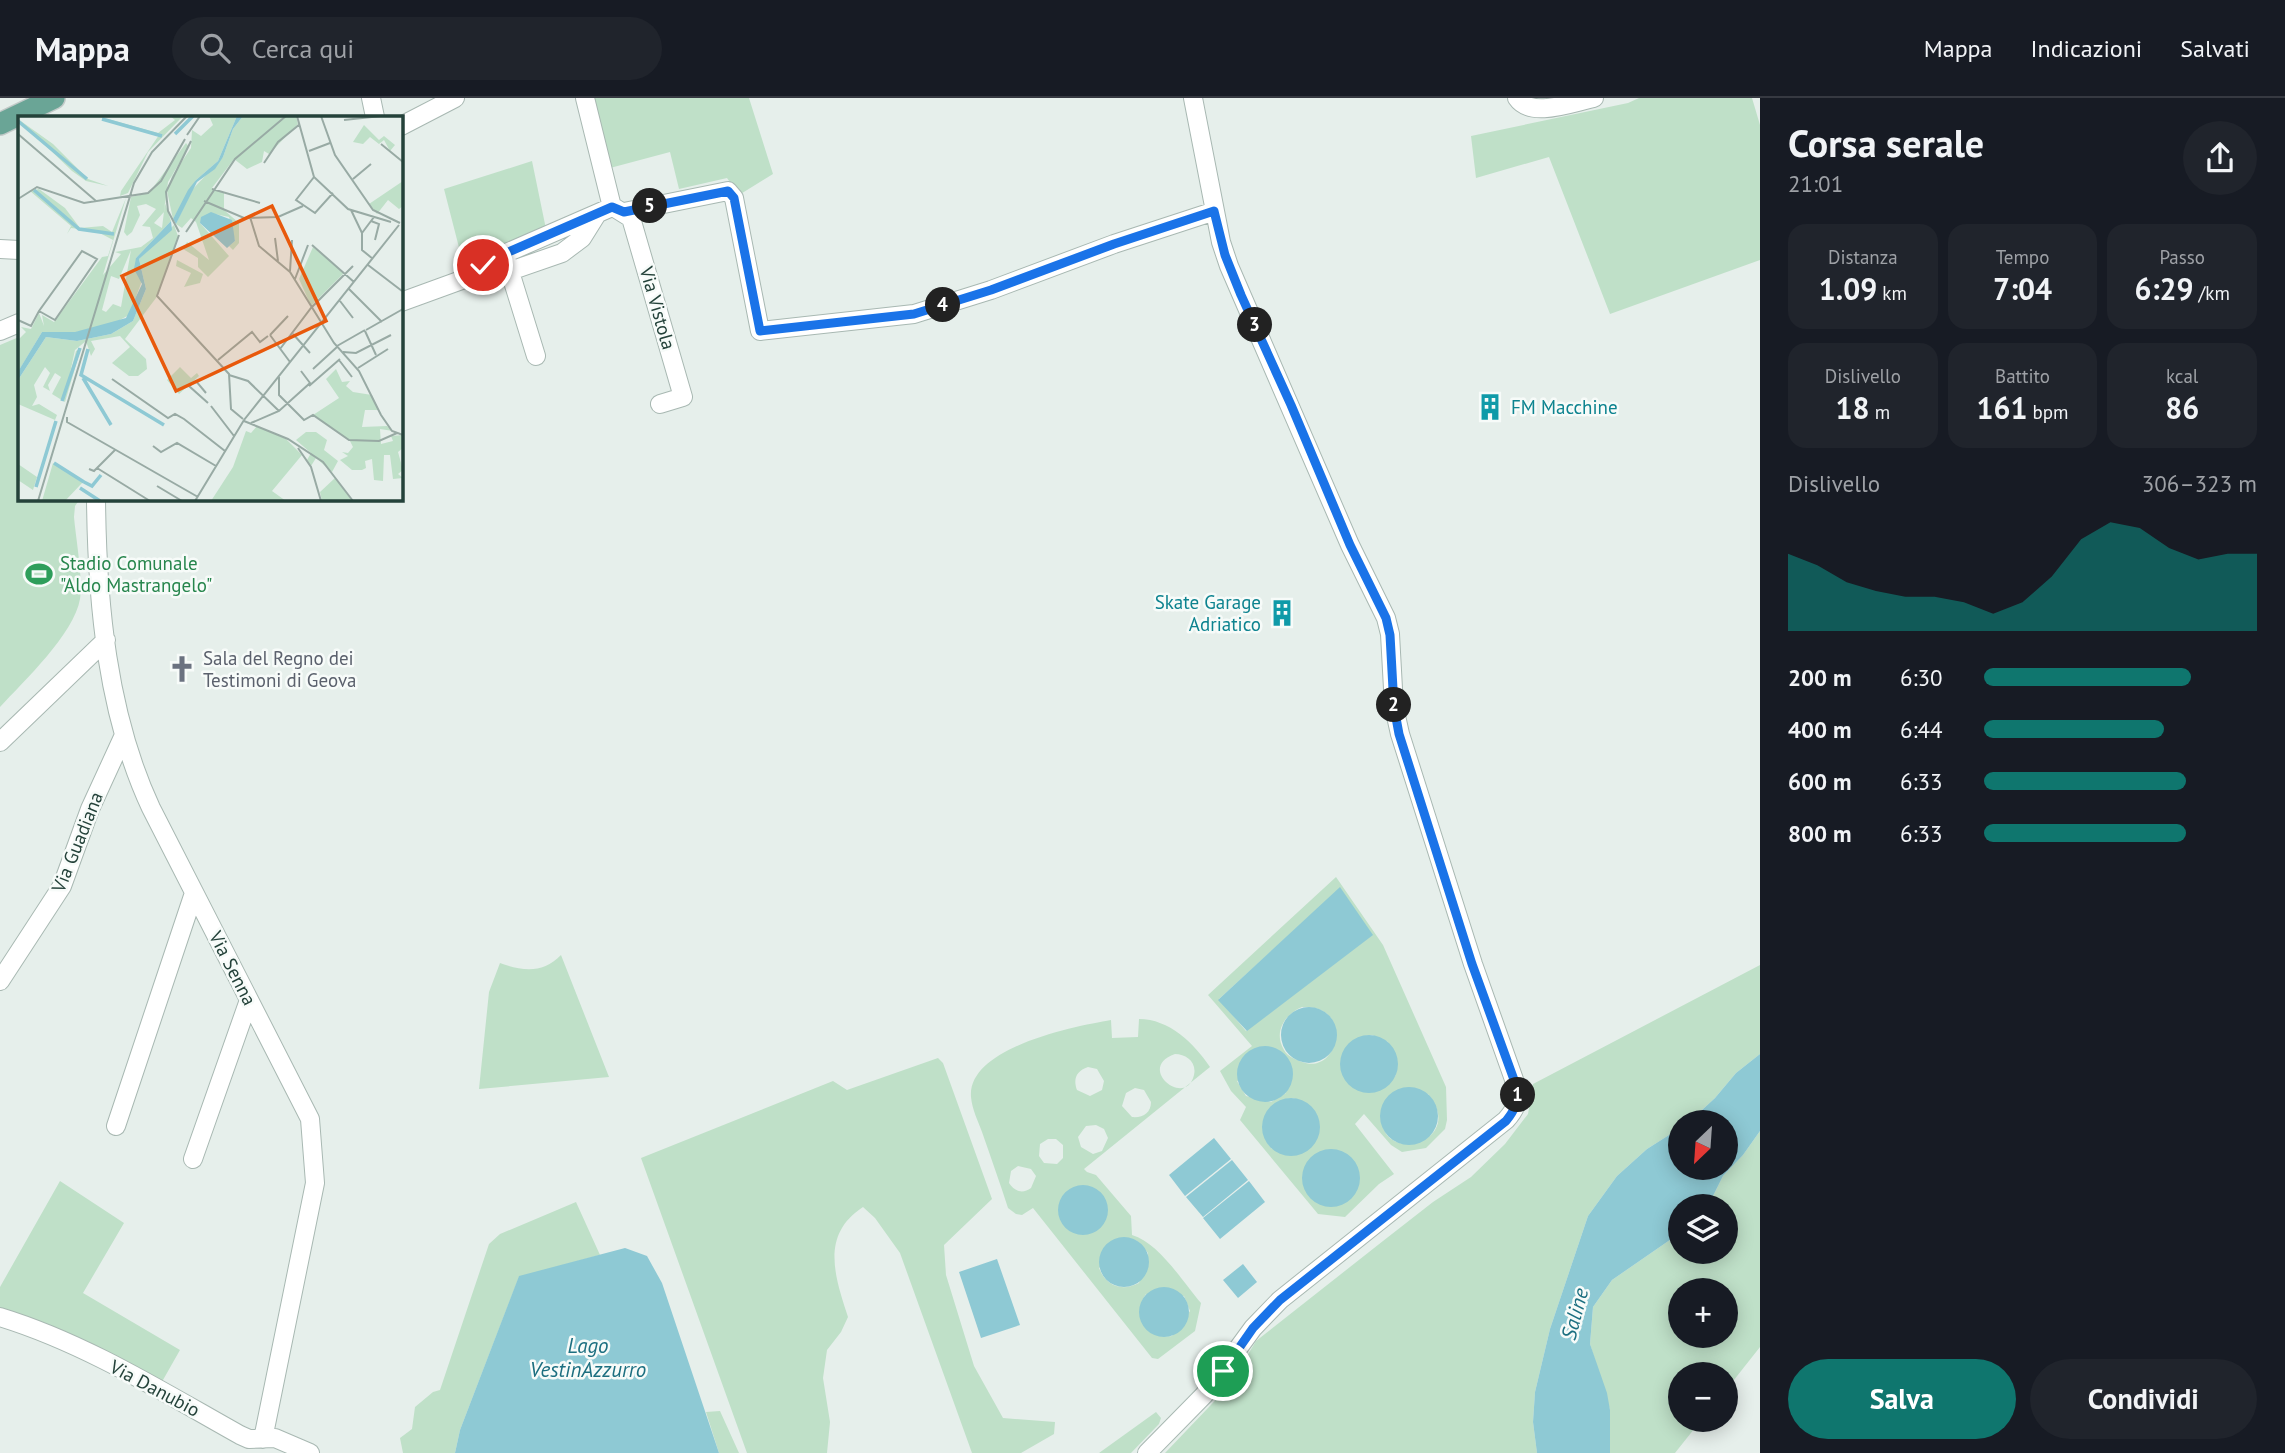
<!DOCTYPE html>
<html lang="it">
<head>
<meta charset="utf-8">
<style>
	body { margin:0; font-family:"PT Sans",sans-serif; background:#20242c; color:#f1f3f6; height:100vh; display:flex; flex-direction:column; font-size:26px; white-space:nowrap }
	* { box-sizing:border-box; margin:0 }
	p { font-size:23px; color:#9ea1a6 }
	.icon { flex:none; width:38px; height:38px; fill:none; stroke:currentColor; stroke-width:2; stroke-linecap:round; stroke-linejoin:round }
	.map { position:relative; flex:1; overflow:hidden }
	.side { display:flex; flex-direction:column; background:#171b24; width:525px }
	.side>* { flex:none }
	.needle { width:46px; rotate:205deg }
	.buttons { position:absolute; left:1668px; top:1012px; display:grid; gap:14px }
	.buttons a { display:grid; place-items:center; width:70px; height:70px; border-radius:50%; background:#171b24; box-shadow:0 4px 18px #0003; font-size:35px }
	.pin { position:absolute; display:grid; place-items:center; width:60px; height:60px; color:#fff; margin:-30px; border:4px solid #fff; border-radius:50%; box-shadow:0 2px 7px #0007 }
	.km { position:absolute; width:35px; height:35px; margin:-18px; border-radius:50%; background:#222; color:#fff; font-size:19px; line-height:35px; text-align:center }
	.round { display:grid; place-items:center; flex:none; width:74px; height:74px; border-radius:37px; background:#20242c }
	.overview { display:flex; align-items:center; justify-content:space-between; height:119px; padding:0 28px }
	h1 { font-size:38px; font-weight:800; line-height:52px }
	.metrics { display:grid; grid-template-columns:repeat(3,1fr); gap:10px; height:119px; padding:7px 28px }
	.metrics div { display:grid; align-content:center; border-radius:18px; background:#20242c; text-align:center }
	.metrics b { font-size:30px; font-weight:800 }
	.metrics small { font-size:19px; font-weight:400 }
	.metrics p { font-size:19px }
	.chart { height:196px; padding:14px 28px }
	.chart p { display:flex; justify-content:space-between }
	.chart svg { width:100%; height:126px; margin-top:7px; fill:#0f766e; opacity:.7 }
	.button { display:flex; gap:14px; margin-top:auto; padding:14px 28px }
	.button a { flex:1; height:80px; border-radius:42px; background:#0f766e; color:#fff; font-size:28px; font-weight:800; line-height:80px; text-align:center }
	.button a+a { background:#20242c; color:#f1f3f6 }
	ul { padding:0 28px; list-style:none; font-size:23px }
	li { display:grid; grid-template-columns:112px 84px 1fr; align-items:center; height:52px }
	li i { height:18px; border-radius:9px; background:#0f766e }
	header { display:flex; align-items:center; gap:42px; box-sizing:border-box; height:98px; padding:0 35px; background:#171b24; border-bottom:2px solid #363941 }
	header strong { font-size:33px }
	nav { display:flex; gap:38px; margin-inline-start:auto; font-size:24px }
	.search { width:490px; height:63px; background:#20242c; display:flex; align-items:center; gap:18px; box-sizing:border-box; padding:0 24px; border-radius:38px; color:#9ea1a6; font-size:26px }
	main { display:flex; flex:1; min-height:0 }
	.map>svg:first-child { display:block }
	.green { fill:#bfe0c8; fill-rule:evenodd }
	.water { fill:#8ec9d4 }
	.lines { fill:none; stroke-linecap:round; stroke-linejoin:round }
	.minor-casing { stroke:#a8b8b2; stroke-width:20 }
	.major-casing { stroke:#c2cac8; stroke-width:24 }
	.minor { stroke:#fff; stroke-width:18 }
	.major { stroke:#6aa596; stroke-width:21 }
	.route-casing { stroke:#fff; stroke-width:14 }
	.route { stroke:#1a73e8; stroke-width:9 }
	.labels { text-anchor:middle; stroke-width:5; stroke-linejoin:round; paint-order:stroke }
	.street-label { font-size:19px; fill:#24423a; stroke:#f7fbf9 }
	.culture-label { font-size:19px; fill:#0d838f; stroke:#f7fbf9; text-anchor:start }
	.leisure-label { font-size:19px; fill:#27864d; stroke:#f7fbf9; text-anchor:start }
	.worship-label { font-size:19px; fill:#5b616d; stroke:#f7fbf9; text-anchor:start }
	.water-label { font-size:21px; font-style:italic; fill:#1c6f80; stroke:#f7fbf9 }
	.inset-river { fill:none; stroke:#8ec9d4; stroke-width:3.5 }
	.inset-road { fill:none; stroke:#98aaa4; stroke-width:2 }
	.view { fill:#e8590c; fill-opacity:0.15; stroke:#e8590c; stroke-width:3.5 }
	.inset-edge { fill:none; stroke:#24423a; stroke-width:3.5 }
</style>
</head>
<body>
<header>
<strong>Mappa</strong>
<div class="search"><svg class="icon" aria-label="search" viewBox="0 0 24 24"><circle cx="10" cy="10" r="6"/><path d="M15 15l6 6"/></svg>Cerca qui</div>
<nav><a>Mappa</a><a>Indicazioni</a><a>Salvati</a></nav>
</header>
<main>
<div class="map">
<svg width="1760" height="1355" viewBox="0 0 1760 1355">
	<rect width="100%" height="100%" fill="#e6efeb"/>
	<path class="green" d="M594,0H749L773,76L739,97L727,80L679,91L670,54L610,70Z
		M1639,0H1752L1760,27V162L1610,216L1549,59L1476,80L1471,38L1628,5Z
		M532,63L546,131L464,169L444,91Z
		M19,239V401H80L75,408L74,419C76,442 83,479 80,501C74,536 24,583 0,609V247Z
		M1336,779L1383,847L1446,989L1447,1022L1445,1031L1426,1050L1402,1054L1391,1047L1364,1016L1355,1026L1394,1076L1379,1086L1345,1119L1318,1116L1240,1022L1246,1009L1231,993L1220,973L1252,948L1208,897ZM1340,790L1372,837L1246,933L1219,901ZM1302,909C1355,906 1339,978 1302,964C1295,961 1288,959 1284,952C1273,934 1285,916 1302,909ZM1372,937L1388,944L1396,977L1384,990L1350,987C1332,965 1343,939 1372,937ZM1237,983L1286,995L1271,1004L1246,998ZM1394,994L1428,996C1467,1043 1384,1067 1382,1022C1381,1010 1385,1002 1394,994ZM1293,1000C1314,1009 1323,1016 1317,1040L1272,1051C1254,1029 1265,1002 1293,1000Z
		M561,857L609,979L479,991L489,894L500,865C522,873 543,876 561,857Z
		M1760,867V956L1736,975L1715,1000L1690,1023L1680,1024V1030L1647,1051L1617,1078L1588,1118L1550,1231L1535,1294L1533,1324L1537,1355H1165L1229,1288L1256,1243L1383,1143L1433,1104L1471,1079L1505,1046L1528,1016L1533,986Z
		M1139,921C1169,921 1194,945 1210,969L1084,1071L1087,1074L1096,1077L1131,1118L1132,1137C1159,1145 1182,1183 1201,1205L1195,1233L1158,1261L1152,1260L1033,1110L1022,1117L1016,1116L1008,1110C1000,1085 991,1060 982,1034C978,1023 972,1011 971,999C967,949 1076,928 1111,922L1112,940L1138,939ZM1175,956C1186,956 1197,964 1194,977C1186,1011 1135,970 1175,956ZM1088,969L1097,971L1104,983L1102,992L1090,998L1077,992C1073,981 1076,973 1088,969ZM1135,990L1144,992L1151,1004C1151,1015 1143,1020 1132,1019L1122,1008L1126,995ZM1096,1027L1104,1031L1108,1040L1102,1053L1093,1056L1081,1049L1078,1039L1086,1028ZM1048,1041H1056L1063,1047V1060L1057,1066L1044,1065L1039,1058L1040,1046ZM1018,1068L1031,1071L1036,1078L1031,1090C1023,1096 1015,1094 1009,1085L1011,1073ZM1129,1140L1137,1143L1148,1155L1139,1185C1122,1194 1106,1188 1099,1170ZM1146,1196L1184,1198L1190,1213L1172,1238C1146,1242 1131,1217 1146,1196Z
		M938,960L943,965L992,1101L944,1147L946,1177L974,1268L1003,1320L1055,1324L1054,1336L1021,1355H972L900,1155L875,1120L863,1109C820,1137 835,1179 848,1219L841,1234L827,1252L823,1280L830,1324L827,1355H747L641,1060L833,983L847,992Z
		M1760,1033V1249L1726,1292V1276H1680V1321H1702L1675,1355H1610V1312L1590,1246L1593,1209L1612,1182L1680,1135V1153H1726V1108H1708L1723,1078L1743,1057ZM1680,1192H1726V1237H1680Z
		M60,1083L124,1125L83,1195L180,1252L159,1289L0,1214V1189Z
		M576,1104L600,1157L519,1179L460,1332L455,1355H403L400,1340L412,1331L415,1309L433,1294L440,1292L489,1146L500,1136Z
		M720,1313L739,1355H719L706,1314Z
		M1156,1314L1161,1320L1159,1326L1131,1355H1099Z"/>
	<path class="water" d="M1340,789L1373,837L1247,933L1218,902Z
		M1281 937a28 28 0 1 1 56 0a28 28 0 1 1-56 0Z
		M1340 966a29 29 0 1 1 58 0a29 29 0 1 1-58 0Z
		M1237 976a28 28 0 1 1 56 0a28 28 0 1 1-56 0Z
		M1760,956V1033L1743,1057L1723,1078L1708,1108H1680V1135L1612,1182L1593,1209L1590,1246L1607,1295L1610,1312V1355H1537L1533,1324L1535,1294L1550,1231L1588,1118L1617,1078L1647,1051L1680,1030V1069H1726V1024H1689L1715,1000L1736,975Z
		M1380 1018a29 29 0 1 1 58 0a29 29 0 1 1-58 0Z
		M1262 1029a29 29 0 1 1 58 0a29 29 0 1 1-58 0Z
		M1214,1040L1231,1061L1185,1098L1169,1077Z
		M1302 1080a29 29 0 1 1 58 0a29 29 0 1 1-58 0Z
		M1232,1062L1248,1082L1203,1119L1186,1099Z
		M1249,1083L1265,1104L1220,1141L1203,1120Z
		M1058 1112a25 25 0 1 1 50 0a25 25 0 1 1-50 0Z
		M1099 1164a25 25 0 1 1 50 0a25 25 0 1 1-50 0Z
		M625,1150L647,1158L662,1185L719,1355H455L460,1332L519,1178Z
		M997,1161L1020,1227L981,1240L959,1174Z
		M1243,1166L1257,1184L1238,1200L1223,1182Z
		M1139 1214a25 25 0 1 1 50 0a25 25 0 1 1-50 0Z"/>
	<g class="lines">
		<defs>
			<path id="minor" d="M371,0L375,19
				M1517,0C1531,21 1573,4 1594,0
				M401,28L455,0
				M615,110L631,120L683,299L660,306
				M624,114L728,93L734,100L760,233L914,216L991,192L1114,146L1215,113
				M0,151L19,152
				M506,161L536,258
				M478,176L483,167L497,159L612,109L585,0
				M401,204L478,176L490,180L562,155L582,140L597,116
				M0,233L19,225
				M96,401C97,504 107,616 151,710L310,1021L315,1085L263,1341
				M0,644L106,542
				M0,883L62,788L90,711L124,637
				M116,1028L194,795
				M193,1061L249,902
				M0,1219C85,1245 163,1294 240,1337L249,1341L275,1340L310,1355
				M1147,1355L1204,1297L1253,1230L1280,1202L1506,1022C1515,1012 1519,1004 1517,990L1473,866L1400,636L1394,609L1390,536L1386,520L1350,447L1229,168L1221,144L1193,0"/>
			<path id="major" d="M0,26L54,0"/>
		</defs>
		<use href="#minor" class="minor-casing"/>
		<use href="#major" class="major-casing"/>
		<use href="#minor" class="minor"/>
		<use href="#major" class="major"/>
	</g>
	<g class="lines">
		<defs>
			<path id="route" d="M483,167L497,159L612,109L624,114L728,93L734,100L760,233L914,216L991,192L1114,146L1214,113L1225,157L1241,197L1291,307L1350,447L1386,520L1390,537L1394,609L1399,636L1472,866L1517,990C1518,1004 1515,1012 1506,1023L1280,1202L1253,1230L1223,1273"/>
		</defs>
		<use href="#route" class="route-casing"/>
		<use href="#route" class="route"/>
	</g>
	<defs>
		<symbol id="building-bare" viewBox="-9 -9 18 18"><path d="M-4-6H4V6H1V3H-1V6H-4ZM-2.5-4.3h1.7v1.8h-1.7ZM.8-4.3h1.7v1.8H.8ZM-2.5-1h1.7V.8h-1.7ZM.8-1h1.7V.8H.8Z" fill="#0f9aa8" stroke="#f7fbf9" stroke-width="2.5" paint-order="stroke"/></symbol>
		<symbol id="stadium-bare" viewBox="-9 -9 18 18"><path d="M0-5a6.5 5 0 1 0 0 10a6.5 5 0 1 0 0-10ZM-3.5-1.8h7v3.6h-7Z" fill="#2e9e5b" stroke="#f7fbf9" stroke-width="2.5" paint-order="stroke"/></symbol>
		<symbol id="church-bare" viewBox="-9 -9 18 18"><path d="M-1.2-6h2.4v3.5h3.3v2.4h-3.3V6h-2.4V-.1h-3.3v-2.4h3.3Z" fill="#6b7280" stroke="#f7fbf9" stroke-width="2.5" paint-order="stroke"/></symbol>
	</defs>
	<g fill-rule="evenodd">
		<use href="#building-bare" x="1471" y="290" width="38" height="38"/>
		<use href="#stadium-bare" x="20" y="457" width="38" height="38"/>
		<use href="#building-bare" x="1263" y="496" width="38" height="38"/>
		<use href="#church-bare" x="163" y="552" width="38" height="38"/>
	</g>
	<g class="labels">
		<g class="street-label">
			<text transform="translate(658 210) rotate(74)" y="7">Via Vistola</text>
			<text transform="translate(77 744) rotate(-68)" y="7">Via Guadiana</text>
			<text transform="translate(233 870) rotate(63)" y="7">Via Senna</text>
			<text transform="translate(155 1290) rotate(28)" y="7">Via Danubio</text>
		</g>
		<g class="culture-label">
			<text x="1511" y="316">FM Macchine</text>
			<text x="1261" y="511" text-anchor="end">Skate Garage<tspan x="1261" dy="22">Adriatico</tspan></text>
		</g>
		<g class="leisure-label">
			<text x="60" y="472">Stadio Comunale<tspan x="60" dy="22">"Aldo Mastrangelo"</tspan></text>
		</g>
		<g class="worship-label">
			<text x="203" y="567">Sala del Regno dei<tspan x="203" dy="22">Testimoni di Geova</tspan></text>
		</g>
		<g class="water-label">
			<text transform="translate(1575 1216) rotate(-75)" y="7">Saline</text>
			<text x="588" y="1255">Lago<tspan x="588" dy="24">VestinAzzurro</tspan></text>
		</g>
	</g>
	<g transform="translate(18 18)">
		<rect width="385" height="385" fill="#e6efeb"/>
		<path d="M79,0L140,17L157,4L152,0H165L130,36L110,77L102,80L103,75L141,19ZM191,0H219L200,45L178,64L155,103L149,75L154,60L173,32L174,14L183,20L195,9ZM225,0H278L280,8L251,38L246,35L244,46L229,53L216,43L194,72L206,77V94L221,107V127L215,134L211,130L217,125L211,101L197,98L182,107L211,140L190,161L180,151V142L165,133L169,126L191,144L178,106L173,102L164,112L158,108L173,75L205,41L215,13ZM0,3L35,28L70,63L90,70L68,65L54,55ZM346,9L361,24L366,20L377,29L372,35L366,24L361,28L352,21L345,28L335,26ZM168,27L171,31L150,66L146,96L136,107L144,112L147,87L153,105L118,142L124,165L111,199L91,210L48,218L24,216L0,256V224L8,216L3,211L13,213L21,197L26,210L24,199L36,206L84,141L90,140L95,124L78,115L53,112L49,118L53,110L12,75L21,73L47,92L62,112L85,110L94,116L108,82L85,159L103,138L97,136L123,131L135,122L132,111L124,110L138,93L128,88L119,90L122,99L114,116L109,120L106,116L113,81L131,77ZM113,134L103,191L95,188L88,196L84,194L93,160L101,163ZM385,65V90L381,93L370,84L359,98L351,88ZM156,109L160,120L138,182L107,223L128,243L129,253L120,260H111L94,247L112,231L102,220L73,225L77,233L73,240L68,225L57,234L51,262L58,235L63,232L47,286L34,278L43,261L37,257L30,269L32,275L25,271L32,257L27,251L16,269L19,281L14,290L21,288L39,299L37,304L0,288V264L28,221L59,225L93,218L115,205L128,173L121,143ZM295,131L326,157L293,190L281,163ZM159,144L185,158L182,167L166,171L173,157L158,150ZM162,251L173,262L179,257L181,260L161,278L149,264ZM318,253L324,266L332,265L328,270L335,276L354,279L361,294H347L344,311L369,310L375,315L362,313L363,328L375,325L373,320L385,319V332L380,336L385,354L380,358L385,362L375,363L372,339H366L365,365L356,364L354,343L347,345L348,352L344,354H334L322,344L330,340L324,336L330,337L335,331L332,325L295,299L321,282L308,263ZM239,310L268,323L284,339L254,375L268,385H193L215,351L228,315L233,317ZM288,316H298L309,324L306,334L320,345L314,356L298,342L293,350L289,344L293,337L278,324ZM35,347L65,366L47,385H24ZM0,348L19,361L15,374L0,364ZM317,362L334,385H304L302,376Z" fill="#bfe0c8" fill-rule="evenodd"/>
		<path d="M219,0H225L215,13L205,41L197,53L179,66L158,108L155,103L170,74L178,64L200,45ZM193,96L214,104L217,125L209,132L182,107L183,101ZM153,105L154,114L121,143L128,173L115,205L93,218L59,225L28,221L0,264L1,254L24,216H57L108,202L124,168L116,153L118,142Z" fill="#8ec9d4"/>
		<path class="inset-river" d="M84,3L144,20M0,5L69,63M157,18L175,0M16,74L61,113L96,118M70,233L63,259L146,309M65,262L93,309M44,285L62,232M36,347L66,366M66,366L74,370L83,359M18,371L38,305M62,372L82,385"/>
		<path class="inset-road" d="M279,0L296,61L330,93L373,106M303,0L317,39L355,94L382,107M326,4L363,0M0,18L78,85M169,19L182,0M363,28L385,46M291,35L312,27M246,47L260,26L282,8M296,61L278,84L297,97L315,77M335,63L353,48M194,73L242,87M0,83L19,71L66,87L130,77L143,65L167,23M186,85L226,102L260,101L285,90M333,94L344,117M232,101L241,130L272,156L316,227L341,255L363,299L374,315L385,319M353,105L361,108L357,124M161,116L150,95L148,76L173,25M168,116L217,43L268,0M161,119L139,180L211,258L213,293L225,303M257,122L260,145M294,129L336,166M355,143L344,134V117L356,101M350,149L384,175M272,155L274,124M277,163L290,129M331,173L364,206M322,185L335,202M0,204L13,210L21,195L64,135L79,143L37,204L21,195M348,214L385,193M347,215L358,239M275,218L292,237M252,219L272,246M252,219L270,200M319,230L347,214M262,233L293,192L335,150M325,236L338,237L373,219M200,244L234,216L242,226L250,220M321,244L334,261M340,252L370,233M295,253L319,231M211,259L230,265L261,295M261,261V279L286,304L295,299L331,324L361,325L379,317M94,263L150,302L157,298L166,303L207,335M291,270L322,243M188,277L178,265L171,270L190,287M193,290L216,320M49,301V306L180,381M226,305L270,323L305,346L335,385M233,307L261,295L292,267L283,255M135,330L143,336L159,327L198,350M280,332L293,351L303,385M79,352L132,385M71,353L76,355L97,334M139,370L164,385M20,385L116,67L134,36L169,0M177,385L226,304L381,109"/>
		<path class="view" d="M254,90L308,205L158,275L104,160Z"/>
		<rect width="385" height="385" class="inset-edge"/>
	</g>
</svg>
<div class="buttons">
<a><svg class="needle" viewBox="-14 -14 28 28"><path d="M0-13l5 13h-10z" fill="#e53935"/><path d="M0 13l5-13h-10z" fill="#9ea1a6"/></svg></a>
<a><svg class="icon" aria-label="layers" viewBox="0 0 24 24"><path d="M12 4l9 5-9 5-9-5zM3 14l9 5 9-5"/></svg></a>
<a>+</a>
<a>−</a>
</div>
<div class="pin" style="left:1223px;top:1273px;background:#1e9e55"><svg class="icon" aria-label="arrive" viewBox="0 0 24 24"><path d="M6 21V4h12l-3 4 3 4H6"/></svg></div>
<div class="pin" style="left:483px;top:167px;background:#d93025"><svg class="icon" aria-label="check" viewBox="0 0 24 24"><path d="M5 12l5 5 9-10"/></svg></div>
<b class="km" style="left:1518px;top:997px">1</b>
<b class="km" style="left:1394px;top:607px">2</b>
<b class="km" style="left:1255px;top:227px">3</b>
<b class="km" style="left:943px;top:207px">4</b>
<b class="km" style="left:650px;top:108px">5</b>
</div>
<section class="side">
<div class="overview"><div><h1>Corsa serale</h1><p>21:01</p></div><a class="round"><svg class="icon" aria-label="share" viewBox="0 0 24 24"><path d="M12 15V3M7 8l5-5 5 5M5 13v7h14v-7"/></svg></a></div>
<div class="metrics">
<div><p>Distanza</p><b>1.09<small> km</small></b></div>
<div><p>Tempo</p><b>7:04</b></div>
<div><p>Passo</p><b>6:29<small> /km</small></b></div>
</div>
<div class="metrics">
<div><p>Dislivello</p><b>18<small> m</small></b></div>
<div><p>Battito</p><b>161<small> bpm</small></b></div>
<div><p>kcal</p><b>86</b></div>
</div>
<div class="chart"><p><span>Dislivello</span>306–323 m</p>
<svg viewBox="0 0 160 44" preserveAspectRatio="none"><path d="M0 44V17L10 21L20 27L30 30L40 32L50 32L60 34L70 38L80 34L90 25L100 12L110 6L120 8L130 15L140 19L150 17L160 17V44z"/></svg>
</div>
<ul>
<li><b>200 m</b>6:30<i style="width:76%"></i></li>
<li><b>400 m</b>6:44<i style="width:66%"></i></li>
<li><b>600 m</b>6:33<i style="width:74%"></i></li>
<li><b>800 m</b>6:33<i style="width:74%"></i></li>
</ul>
<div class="button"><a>Salva</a><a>Condividi</a></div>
</section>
</main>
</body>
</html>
